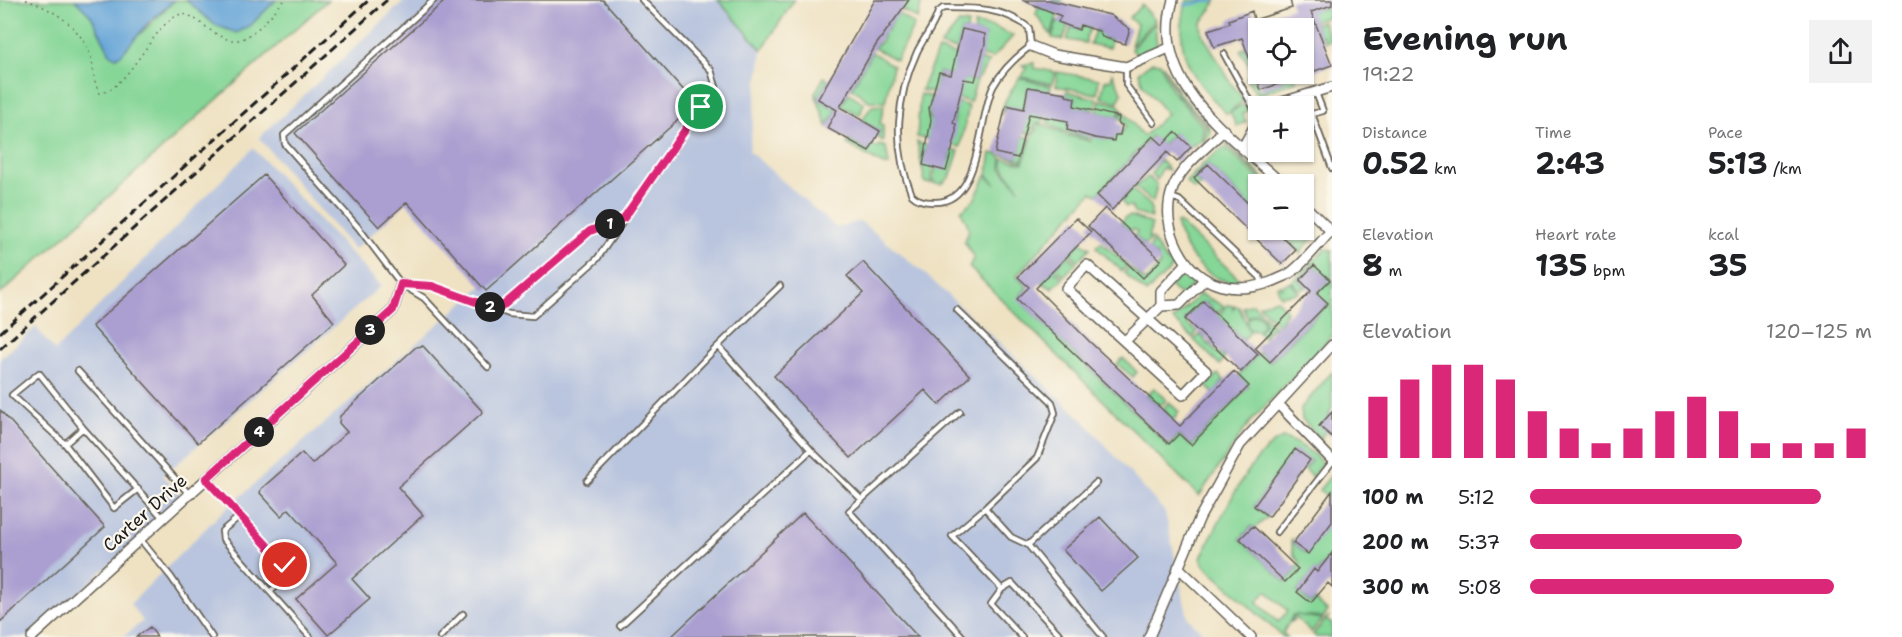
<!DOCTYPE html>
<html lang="en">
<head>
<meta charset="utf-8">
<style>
	body { margin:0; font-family:"Shantell Sans",sans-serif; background:#f2f2f2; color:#202124; height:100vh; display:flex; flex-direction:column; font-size:22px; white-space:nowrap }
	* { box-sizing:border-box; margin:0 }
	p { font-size:20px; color:#757577 }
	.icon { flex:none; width:33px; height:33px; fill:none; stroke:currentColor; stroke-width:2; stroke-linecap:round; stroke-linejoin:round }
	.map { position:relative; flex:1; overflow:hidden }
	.panel { display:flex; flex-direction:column; background:#fff; width:570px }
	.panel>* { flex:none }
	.buttons { position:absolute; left:1248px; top:18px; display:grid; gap:12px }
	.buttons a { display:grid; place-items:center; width:66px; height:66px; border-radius:0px; background:#fff; box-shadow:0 2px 4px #0004; font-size:30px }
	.pin { position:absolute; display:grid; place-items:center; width:51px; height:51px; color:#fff; margin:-26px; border:3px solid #fff; border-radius:50%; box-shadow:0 2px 6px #0007 }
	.km { position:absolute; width:30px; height:30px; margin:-15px; border-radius:50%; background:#222; color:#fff; font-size:16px; line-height:30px; text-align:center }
	.round { display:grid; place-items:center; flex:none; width:63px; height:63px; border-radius:0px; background:#f2f2f2 }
	.overview { display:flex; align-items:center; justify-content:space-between; height:102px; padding:0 30px }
	h1 { font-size:33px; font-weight:700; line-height:45px }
	.stats { display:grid; grid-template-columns:repeat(3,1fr); gap:9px; height:102px; padding:6px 30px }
	.stats div { display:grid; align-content:center }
	.stats b { font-size:30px; font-weight:700 }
	.stats small { font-size:16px; font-weight:400 }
	.stats p { font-size:16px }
	.chart { height:168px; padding:12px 30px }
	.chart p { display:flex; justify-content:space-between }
	.chart svg { width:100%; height:108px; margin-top:6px; stroke:#db2777; stroke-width:6 }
	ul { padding:0 30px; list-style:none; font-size:20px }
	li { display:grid; grid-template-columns:96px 72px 1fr; align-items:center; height:45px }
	li i { height:15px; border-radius:8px; background:#db2777 }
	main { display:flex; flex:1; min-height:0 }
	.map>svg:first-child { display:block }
	.industrial { fill:#b9c5de }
	.green { fill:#85d697; stroke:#50795a; stroke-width:1.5; fill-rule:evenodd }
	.water { fill:#65a4d7; stroke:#40607a; stroke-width:1.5 }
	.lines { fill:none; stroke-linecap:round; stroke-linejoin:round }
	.stream { stroke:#65a4d7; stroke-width:3 }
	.building { fill:#aa9fd0 }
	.lane-casing { stroke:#666156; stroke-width:8 }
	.street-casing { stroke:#666156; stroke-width:12 }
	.path { stroke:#666156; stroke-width:1.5; stroke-dasharray:1.5 4.5; stroke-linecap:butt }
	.lane { stroke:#fff; stroke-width:4.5 }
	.street { stroke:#fff; stroke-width:9 }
	.rail { stroke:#1c1c1c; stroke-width:3; stroke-dasharray:9 4.5; stroke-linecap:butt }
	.route-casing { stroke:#fff; stroke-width:12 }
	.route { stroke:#db2777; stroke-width:8 }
	.labels { text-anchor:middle; stroke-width:4.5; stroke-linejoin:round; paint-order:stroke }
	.street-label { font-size:18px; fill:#1c1c1c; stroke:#fbf7ec }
</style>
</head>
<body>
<main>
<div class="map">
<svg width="1332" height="637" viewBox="0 0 1332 637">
	<rect width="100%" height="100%" fill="#fbf7ec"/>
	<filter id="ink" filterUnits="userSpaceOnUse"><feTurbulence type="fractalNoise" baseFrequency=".0167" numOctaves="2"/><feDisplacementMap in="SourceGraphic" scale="12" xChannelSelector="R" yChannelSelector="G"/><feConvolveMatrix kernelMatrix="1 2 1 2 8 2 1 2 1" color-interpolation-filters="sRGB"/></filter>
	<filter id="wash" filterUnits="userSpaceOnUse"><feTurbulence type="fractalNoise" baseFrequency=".008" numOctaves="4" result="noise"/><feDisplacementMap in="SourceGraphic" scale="24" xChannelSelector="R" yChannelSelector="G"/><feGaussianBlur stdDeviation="1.35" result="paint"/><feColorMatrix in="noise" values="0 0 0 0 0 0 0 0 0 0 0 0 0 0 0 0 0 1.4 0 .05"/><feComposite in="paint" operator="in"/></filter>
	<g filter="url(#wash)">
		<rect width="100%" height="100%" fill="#efe2c3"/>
		<path class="industrial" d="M405,0H718L762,50L749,151L836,228L860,221L922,271L1084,421L1165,512L1188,618L1207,637H123L143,621L130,604L219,515L482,286L406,203L354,250L259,138Z
			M253,148L381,286L163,476L184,498L29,637H0V359L36,327L55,351Z"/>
		<path class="green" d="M0,0H75L91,16L111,55L116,57L175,0H186L250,26L276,0H328L0,294Z
			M718,0H794L762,50Z
			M907,0H922L918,19L900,9Z
			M1052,0L1062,1L1051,35L1036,14L1038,7L1049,9Z
			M1187,0H1217L1201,24L1202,33L1231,83L1244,100L1227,114C1192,78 1171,52 1187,0Z
			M1142,5L1155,20L1131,46L1137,24L1129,18Z
			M1327,8L1330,16L1312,22L1308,12Z
			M898,13L914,25L896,60L874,48L882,40L885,30L887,31Z
			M1057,21L1068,26L1063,40L1052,38Z
			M1323,22L1330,40L1325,42L1323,36H1320L1315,24Z
			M959,23L968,24L967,30H962L957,50L940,46Z
			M1155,23L1157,46L1140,57L1131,49Z
			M974,24L994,27L1013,36L993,58L981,56L985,35L975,32Z
			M1082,26L1091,28L1086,37V43L1067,40L1071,27L1079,30Z
			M1095,30L1102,33L1104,39L1111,40L1109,48L1090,44Z
			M1245,48L1257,75L1254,77L1259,91L1283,82L1280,74H1293L1297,81L1257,95L1246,78L1253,72L1240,50Z
			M938,50L957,55L952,75L939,72L934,93L921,90Z
			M872,52L893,66L885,102L869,101L852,88Z
			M980,60L989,62L977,80L970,102L957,98V77L975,81Z
			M1152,62L1160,63L1173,92L1204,127L1201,141L1189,147L1174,133L1162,145L1151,136L1097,195L1092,192L1016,276L1027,287L1018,299L1169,446L1179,435L1191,446L1249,386L1238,376L1260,352L1270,362L1328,304L1317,293L1329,280L1312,263L1325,249L1332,250V336L1249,423L1199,496L969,267L974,257L964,241C973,228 967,224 961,211L974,200L986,176L996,184L987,175L991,153L999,155L1002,159L1001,168L1019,189L1003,167V159L1023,163L1033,135L1041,123L1066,135L1090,141L1092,136L1114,141L1115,135H1120L1126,126L1120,118L1122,110L1143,136L1145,135L1167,114L1143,85L1139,72Z
			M1034,63V68L1055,72L1052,84L1021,77L1027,69L1022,65Z
			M1163,65L1179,93L1210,127V134L1203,143L1207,126L1177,94Z
			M1057,72L1099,79L1097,94L1056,86Z
			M1112,73L1122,93L1118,102L1101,97L1105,80H1111Z
			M824,77L828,80L818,99L837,110L827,126L815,93Z
			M1019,78L1051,86L1050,92L1028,88L1024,109L1006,106L1001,115L1005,101Z
			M1067,91L1097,99L1094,110L1073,107L1075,98L1065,96Z
			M849,93L864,103L860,115L841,106Z
			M920,94L932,97L929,118L932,121L929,139L917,137Z
			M1100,100L1117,104L1121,108L1118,117L1097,112Z
			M956,102L969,106L960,147L951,145C952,134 957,107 956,102Z
			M1244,104L1248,110L1243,114L1246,122L1237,126L1230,112Z
			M884,105L880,124L883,125V141L877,137L880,131L862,120L872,106Z
			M1028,112L1042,115L1045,119L1036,125L1031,134L1024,132Z
			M1049,116L1069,121L1077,134L1089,135L1088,139C1073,135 1059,131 1047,122Z
			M1023,136L1030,138L1022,161L1001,155L1018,158Z
			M849,140L868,151L872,145L877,148L879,145L886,147L889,165H883L847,144Z
			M917,142L927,146L924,155L932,167L931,183H925Z
			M1225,143L1228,144L1270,184H1267Z
			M1225,147L1264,184H1258V213L1208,164L1194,178L1201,185L1195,190L1186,182L1207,160Z
			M951,150L959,151L950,177L942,184L933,183L935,168L950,160Z
			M1160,160L1169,170L1162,168L1157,180L1151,174Z
			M1148,177L1157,185L1153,202L1135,187Z
			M1132,189L1151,206V218L1134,213L1131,206L1126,207L1121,201Z
			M1131,216L1152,224L1148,238L1152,239L1145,245L1135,236L1137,231L1133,229L1131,232L1121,223L1125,217Z
			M1179,222L1239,279L1240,283C1207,283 1183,252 1176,223Z
			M1304,223L1315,234L1300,253L1279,230H1304Z
			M1153,241L1168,263L1176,259L1178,262L1146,293L1124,273L1129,267L1145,281L1160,265L1158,256L1149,250Z
			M1081,242L1090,248L1078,261L1070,253Z
			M1101,242L1127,265L1122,271L1096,247Z
			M1068,255L1076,263L1064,276L1059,271L1056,272L1063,278L1055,286H1052L1053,289L1041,282Z
			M1311,264L1312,267L1299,280L1306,287L1300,290L1292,282Z
			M1186,270L1197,281L1181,296L1170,286Z
			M1291,282L1299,293L1280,296L1277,286L1281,285L1282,288L1283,285Z
			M1200,294L1224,306L1216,314L1208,304L1202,302L1185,319L1188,325L1197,332L1193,338L1173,320Z
			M1276,299L1287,311L1278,325L1259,305Z
			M1253,304L1275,327L1268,330L1263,338L1258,332L1265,324L1262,316L1256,313L1247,317L1243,307Z
			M1227,305L1233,306V309L1235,306L1239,307L1250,332L1244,340L1218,316Z
			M1247 323a8 8 0 1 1 16 0a8 8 0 1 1-16 0Z
			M1201,334L1208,345L1210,343L1215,351L1225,357L1220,365L1194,340Z
			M1123,358L1137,372L1133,377L1117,364Z
			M1332,372V408C1326,415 1328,429 1321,439L1302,419L1301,408Z
			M1218,374L1224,380L1214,394L1206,386Z
			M1154,388L1166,400L1160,406L1147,395Z
			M1169,402L1179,412L1173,421L1163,408Z
			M1283,438C1295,441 1318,454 1322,464L1312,477L1305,469L1311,461L1295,450L1254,506L1268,517L1255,528L1252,526L1240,539L1285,582L1298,569L1295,567L1301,564L1294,555L1291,541L1293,539V543L1306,553L1332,522V553L1317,572L1314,570L1297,592L1311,603L1315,600L1327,611L1324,617L1293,615L1283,633L1287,637H1283L1204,565L1201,558C1216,528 1251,449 1283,438ZM1266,591L1288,611L1278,622L1257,602Z
			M1332,474V494L1328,497L1319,490Z
			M1297,615L1323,619L1311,632L1296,618L1290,623L1293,617Z
			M1329,616L1326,620L1332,624V637H1316L1313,634Z"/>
		<path class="water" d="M75,0H175L149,22L122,54L116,57L111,55L91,16Z
			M186,0H276L250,26L237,33L215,25Z"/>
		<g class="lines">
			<path class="stream" d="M1185,5L1215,0"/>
		</g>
		<g id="blocks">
			<path class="building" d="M446,0H603L696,104L486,291L407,202L379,227L295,133Z
				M875,0H909L876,45L840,107L880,131L869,151L827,128L837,110L818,99Z
				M1022,0H1049L1110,15L1130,29L1125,44L1102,37L1099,31L1080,25L1079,30L1058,22L1061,16Z
				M1290,0H1332V5L1311,12L1332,65L1309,73L1304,58H1306L1304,28H1258V74H1281L1284,82L1261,90L1242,38L1214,47L1208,30L1230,23L1229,20L1252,11L1254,20L1292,8Z
				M962,29L985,34V44L975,81L964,79L953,123L956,124V135L946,171L923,165L931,120L929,108L939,72L951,75Z
				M1028,87L1066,93V96L1075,98L1074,106L1119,117L1118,124L1122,125L1120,135H1115L1114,141L1095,138L1067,130L1068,121L1029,114L1018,158L995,153L1006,105L1024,109Z
				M1175,132L1191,147L1177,162L1167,152L1112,210L1097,195L1153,136L1163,145Z
				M1208,164L1258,213V230H1275L1296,250L1282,264L1194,178Z
				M264,175L344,265L312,295L334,322L198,443L92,326Z
				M1105,208L1161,260L1143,278L1088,226Z
				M1076,218L1091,232L1036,288L1090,342L1180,426L1234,371L1249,386L1191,445L1179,434L1169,444L1017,299L1029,287L1018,277Z
				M863,262L970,376L939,405L925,390L851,458L774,376L863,293L847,276Z
				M1314,265L1330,280L1317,293L1328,303L1270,362L1255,348L1311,291L1300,280Z
				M1203,301L1258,354L1241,372L1185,319Z
				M423,346L483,412L398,487L423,515L352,579L370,599L328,635L296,599L337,563L289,509L281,516L260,493L261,489L302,453L312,464L347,432L339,423L340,416L416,347Z
				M0,410L105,527L0,622Z
				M1332,412V437L1319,426Z
				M1295,449L1310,460L1269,517L1254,506Z
				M1332,491V522L1308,554L1293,543Z
				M803,513L918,637H671Z
				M1100,517L1138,558L1101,591L1063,550Z
				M1253,526L1298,569L1285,582L1240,539Z
				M1332,553V587L1328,583L1311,603L1297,592L1314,569L1317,572Z
				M150,627L157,637H136Z"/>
		</g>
	</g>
	<g filter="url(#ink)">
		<use href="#blocks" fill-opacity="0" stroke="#666156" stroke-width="1.5"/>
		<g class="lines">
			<defs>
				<path id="lane" d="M434,0L284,135L285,144L358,227L401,284L424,298L488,367
					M943,8C975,8 1003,7 1029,28L1031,46C1016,57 1002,70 993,87C978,118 982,205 933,202C925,202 918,201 912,195C892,148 896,97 917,52C924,37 934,27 938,12Z
					M1224,54L1258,116
					M1126,67V85L1154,123
					M1316,93L1323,111L1312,114L1332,168
					M1304,136L1308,151
					M1171,197L1179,200L1260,277L1262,284
					M401,284L432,286L509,314L533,316L597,259L716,87L711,70L642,0
					M780,286L718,346L811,450
					M498,310L590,231L623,219
					M957,310L1052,402L1055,413L1037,458L985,508L1011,537L1028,545
					M78,371L189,494
					M960,412L849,511L963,637
					M83,428L65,444L12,395L39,373L83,428L163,518
					M65,444L114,508L138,489
					M206,479L285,565L286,577L270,592
					M587,481L718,346
					M1096,483L1028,545L1103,637
					M985,508L952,536L1002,589L991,604L1022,637
					M241,515L222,531L223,539L310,637
					M1277,532L1332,462
					M140,539L171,577L212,637
					M1002,589L1012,583L1062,637
					M620,626L811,450L862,500
					M440,637L463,614"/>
				<path id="street" d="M1173,0C1149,84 1230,134 1282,184
					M1031,46L1054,55L1126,67L1169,48
					M1269,106L1332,87
					M1224,130C1208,147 1181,166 1173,188C1166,206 1168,225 1175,242C1196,291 1240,298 1285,276C1299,270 1319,243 1331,231
					M1243,147L1258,120
					M1304,205L1332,232
					M1087,265L1206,371L1183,395L1066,288Z
					M1161,306V291L1187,263
					M1125,341L1161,306L1179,305L1205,279
					M1279,405L1332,460
					M1178,567L1251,637
					M32,637L393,310L401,284
					M1149,637L1200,517L1240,445L1332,345"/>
			</defs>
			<use href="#lane" class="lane-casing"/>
			<use href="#street" class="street-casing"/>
			<path class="path" d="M26,0C56,10 83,28 92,61C94,71 94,86 100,93C127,91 153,25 178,15C196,8 218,50 244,38C259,31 273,12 285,0"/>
			<use href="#lane" class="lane"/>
			<use href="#street" class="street"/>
			<path class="rail" d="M0,333L369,0
				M0,349L387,0"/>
		</g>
	</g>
	<g class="lines" filter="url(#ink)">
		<defs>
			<path id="route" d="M285,565L206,479L393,310L401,284L432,286L498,310L590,231L624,218L701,107"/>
		</defs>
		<use href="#route" class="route-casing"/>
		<use href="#route" class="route"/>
	</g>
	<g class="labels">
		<g class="street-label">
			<text transform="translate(145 513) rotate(-42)" y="6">Carter Drive</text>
		</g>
	</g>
</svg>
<div class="buttons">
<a><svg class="icon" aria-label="locate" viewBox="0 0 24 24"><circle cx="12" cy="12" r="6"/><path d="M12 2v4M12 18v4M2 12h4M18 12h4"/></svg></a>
<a>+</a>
<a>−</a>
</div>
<div class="pin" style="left:701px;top:107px;background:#1e9e55"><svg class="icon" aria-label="arrive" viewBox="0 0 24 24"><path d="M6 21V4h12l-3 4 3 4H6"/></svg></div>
<div class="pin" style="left:285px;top:565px;background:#d93025"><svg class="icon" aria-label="check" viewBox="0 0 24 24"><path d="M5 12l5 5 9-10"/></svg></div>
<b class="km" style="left:610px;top:224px">1</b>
<b class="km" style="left:490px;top:307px">2</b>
<b class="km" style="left:370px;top:330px">3</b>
<b class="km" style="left:259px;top:432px">4</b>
</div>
<section class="panel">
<div class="overview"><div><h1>Evening run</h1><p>19:22</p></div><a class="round"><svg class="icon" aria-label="share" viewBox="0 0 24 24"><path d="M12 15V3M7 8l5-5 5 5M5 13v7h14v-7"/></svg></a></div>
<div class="stats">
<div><p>Distance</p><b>0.52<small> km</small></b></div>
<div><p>Time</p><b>2:43</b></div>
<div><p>Pace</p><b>5:13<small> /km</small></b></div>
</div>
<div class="stats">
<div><p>Elevation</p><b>8<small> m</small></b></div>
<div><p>Heart rate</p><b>135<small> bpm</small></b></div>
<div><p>kcal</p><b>35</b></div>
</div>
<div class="chart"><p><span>Elevation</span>120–125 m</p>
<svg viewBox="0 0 160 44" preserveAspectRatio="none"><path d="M5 44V19M15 44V12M25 44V6M35 44V6M45 44V12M55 44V25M65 44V32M75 44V38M85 44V32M95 44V25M105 44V19M115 44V25M125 44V38M135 44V38M145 44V38M155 44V32"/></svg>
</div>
<ul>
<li><b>100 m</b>5:12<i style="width:85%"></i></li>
<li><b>200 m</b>5:37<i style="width:62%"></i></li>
<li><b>300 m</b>5:08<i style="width:89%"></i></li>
</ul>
</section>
</main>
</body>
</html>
